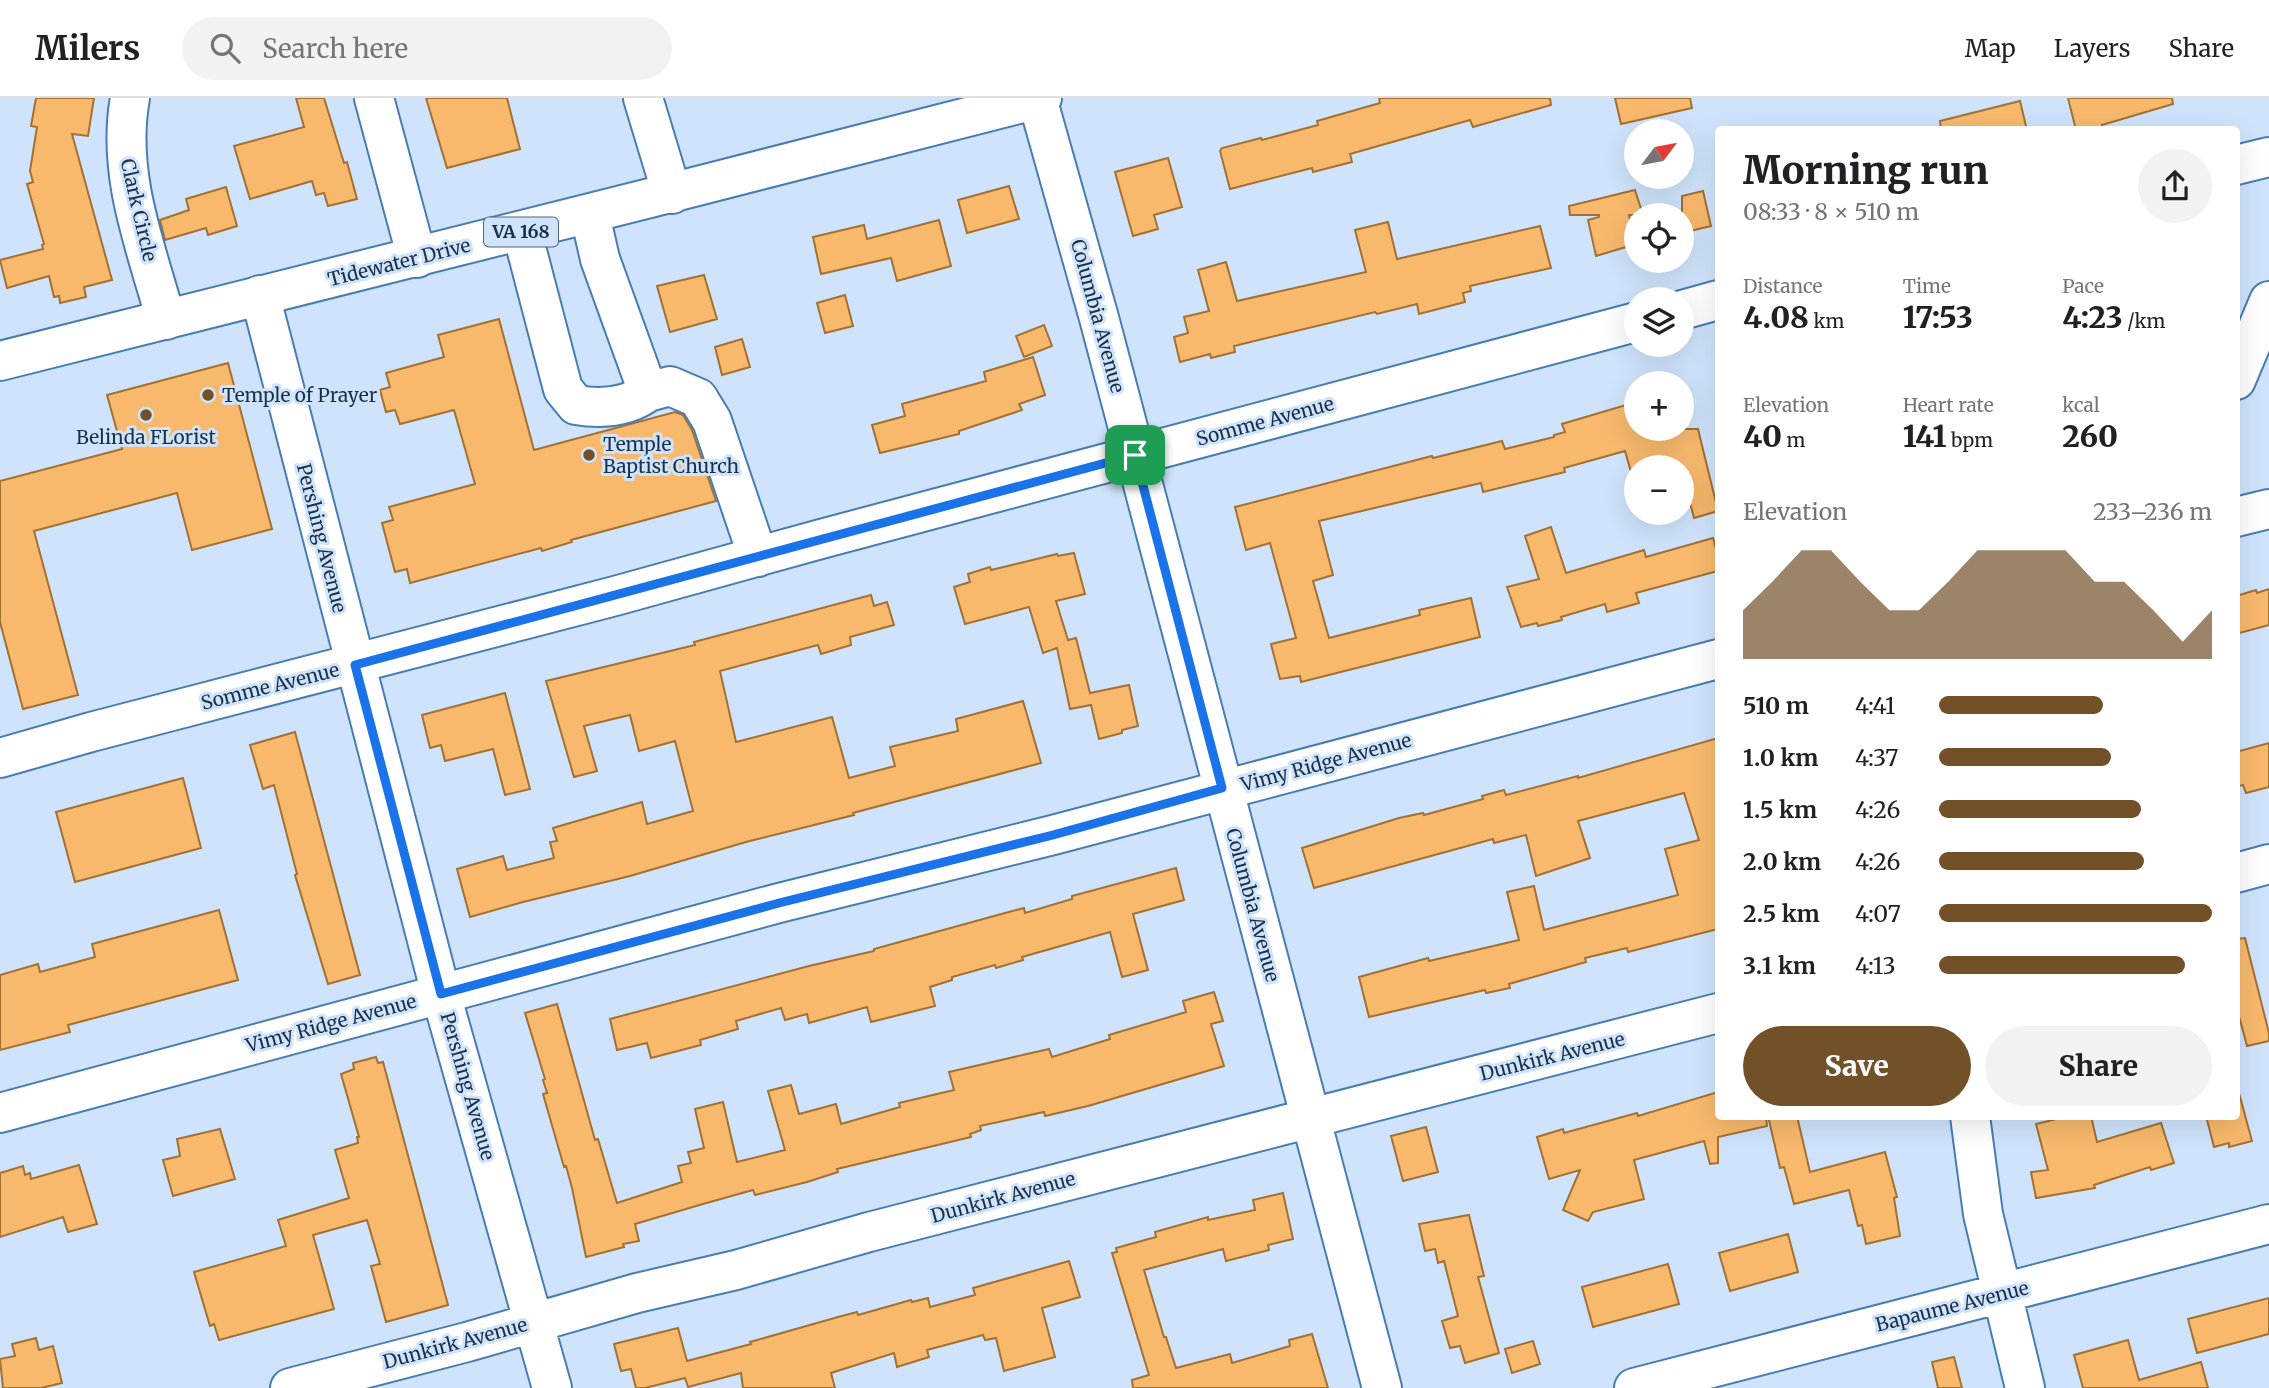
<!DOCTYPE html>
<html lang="en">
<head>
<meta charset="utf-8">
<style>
	body { margin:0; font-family:Merriweather,serif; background:#f2f2f2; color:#202124; height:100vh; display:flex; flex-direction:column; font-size:26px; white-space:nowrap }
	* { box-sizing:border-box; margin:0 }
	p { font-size:23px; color:#757577 }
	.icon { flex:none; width:38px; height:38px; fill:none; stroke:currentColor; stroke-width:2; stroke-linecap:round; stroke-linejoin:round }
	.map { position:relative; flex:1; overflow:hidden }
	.drawer { position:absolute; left:1715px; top:28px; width:525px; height:994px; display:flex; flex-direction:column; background:#fff; border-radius:7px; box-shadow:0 7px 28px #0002 }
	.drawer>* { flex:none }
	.needle { width:46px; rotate:58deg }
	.tools { position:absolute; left:1624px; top:21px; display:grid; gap:14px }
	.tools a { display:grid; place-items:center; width:70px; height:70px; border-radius:50%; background:#fff; box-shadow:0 7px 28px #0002; font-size:35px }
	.pin { position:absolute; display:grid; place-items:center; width:60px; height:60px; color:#fff; margin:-30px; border-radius:14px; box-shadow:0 4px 10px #0006 }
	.round { display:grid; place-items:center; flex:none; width:74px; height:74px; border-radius:37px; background:#f2f2f2 }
	.head { display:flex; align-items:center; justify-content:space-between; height:119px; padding:0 28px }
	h1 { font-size:38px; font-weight:800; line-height:52px }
	.figures { display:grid; grid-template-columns:repeat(3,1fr); gap:10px; height:119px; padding:7px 28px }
	.figures div { display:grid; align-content:center }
	.figures b { font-size:30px; font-weight:800 }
	.figures small { font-size:19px; font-weight:400 }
	.figures p { font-size:19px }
	.chart { height:196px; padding:14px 28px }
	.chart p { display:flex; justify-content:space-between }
	.chart svg { width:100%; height:126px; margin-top:7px; fill:#725128; opacity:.7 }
	.primary-button { display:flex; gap:14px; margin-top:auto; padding:14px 28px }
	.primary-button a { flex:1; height:80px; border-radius:42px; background:#725128; color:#fff; font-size:28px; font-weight:800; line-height:80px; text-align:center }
	.primary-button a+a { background:#f2f2f2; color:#202124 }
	ul { padding:0 28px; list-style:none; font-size:23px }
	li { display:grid; grid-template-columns:112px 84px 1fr; align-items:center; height:52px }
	li i { height:18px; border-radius:9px; background:#725128 }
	header { display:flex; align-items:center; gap:42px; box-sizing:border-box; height:98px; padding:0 35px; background:#fff; border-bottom:2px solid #e0e0e0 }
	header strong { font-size:33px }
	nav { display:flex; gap:38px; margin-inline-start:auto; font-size:24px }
	.search { width:490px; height:63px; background:#f2f2f2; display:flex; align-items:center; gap:18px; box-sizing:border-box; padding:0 24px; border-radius:38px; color:#757577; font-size:26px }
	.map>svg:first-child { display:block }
	.building { fill:#f8b96d; stroke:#a27133; stroke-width:2 }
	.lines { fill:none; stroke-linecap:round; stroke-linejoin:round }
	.minor-casing { stroke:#497db2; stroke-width:42 }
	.highway-casing { stroke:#497db2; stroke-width:42 }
	.minor { stroke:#fff; stroke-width:38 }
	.highway { stroke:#fff; stroke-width:38 }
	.route-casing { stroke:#fff; stroke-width:14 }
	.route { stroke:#1a73e8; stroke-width:9 }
	.poi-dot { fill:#725128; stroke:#cfe4fc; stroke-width:2.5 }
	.labels { text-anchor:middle; stroke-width:6; stroke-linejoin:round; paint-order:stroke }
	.shield { fill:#cfe4fc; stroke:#50667d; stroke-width:2 }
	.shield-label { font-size:18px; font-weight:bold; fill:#1a3046 }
	.street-label { font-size:19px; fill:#1a3046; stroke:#cfe4fc }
	.poi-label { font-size:19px; fill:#1a3046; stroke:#cfe4fc; text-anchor:start }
</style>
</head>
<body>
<header>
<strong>Milers</strong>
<div class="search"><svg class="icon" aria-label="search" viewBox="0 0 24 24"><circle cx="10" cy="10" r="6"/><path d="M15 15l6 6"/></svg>Search here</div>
<nav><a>Map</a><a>Layers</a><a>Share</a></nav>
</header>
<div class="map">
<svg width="2269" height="1290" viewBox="0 0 2269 1290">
	<rect width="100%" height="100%" fill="#cfe4fc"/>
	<path class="building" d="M36,0H94L88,38L72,36L112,182L84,189L86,199L60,205L59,198L54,199L49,178L7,190L0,162L43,151L42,147L44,146L27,86L33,84L30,73L37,29L31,28Z
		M296,0H324L344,65L347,64L357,101L328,108L324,95L316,97L312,83L250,101L234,48L304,29Z
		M426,0H507L520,51L447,70Z
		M1379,0H1550L1551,7L1473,29L1470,22L1350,56L1352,64L1313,74L1312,70L1230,91L1220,53L1222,50L1261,40L1262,42L1318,27L1317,23L1380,5Z
		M1615,0H1690L1692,10L1621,26Z
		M2068,0H2172L2173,6L2102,27L2103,32H2076Z
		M2020,3L2027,32H1941L1940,23Z
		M1168,60L1182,109L1154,117L1158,131L1133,138L1115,74Z
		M1009,88L1019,121L967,135L958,102Z
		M226,89L237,128L208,137L206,130L165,142L160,122L189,112L186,101Z
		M1635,92L1643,117H1629L1636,146L1596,158L1588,122L1599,119V117H1570L1569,108Z
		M1703,93L1711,128L1682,135V98Z
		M939,122L951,168L897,183L891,160L821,176L813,139L864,127L867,141Z
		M1388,124L1397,161L1540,128L1551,170L1470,188L1471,193L1463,195L1465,204L1419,216L1417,206L1377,216L1375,214L1234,248L1235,254L1211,260L1210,256L1180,264L1174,239L1188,235L1184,219L1209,213L1198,172L1226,164L1237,203L1366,174L1355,132Z
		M704,177L717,221L670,234L657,188Z
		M845,197L853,228L825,235L817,205Z
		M499,221L534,352L675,314L683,317L692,332L716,403L571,442L572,444L542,453L541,450L410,485L407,471L395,474L382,425L393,422L389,409L475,386L454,312L400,326L395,312L386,314L380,292L390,289L386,275L444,259L438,237Z
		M1044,227L1052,248L1024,259L1016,238Z
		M742,241L750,269L722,277L715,249Z
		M1033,259L1045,297L1019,306L1022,312L959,333V336L880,355L872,327L905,318L902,306L986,283L984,274Z
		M228,265L272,431L192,452L177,395L34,433L78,597L23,611L0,524V383L122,351L107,297Z
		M1636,304V331H1698L1718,413L1694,420L1686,389L1682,390V369H1673L1671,363L1648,369H1636V373L1631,374L1625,353L1564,370L1565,374L1483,394L1481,385L1319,423L1333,477L1313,483L1329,540L1420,517L1419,512L1471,500L1480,539L1301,584L1300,578L1280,581L1271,546L1296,540L1270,445L1246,452L1235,409L1432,358L1433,360L1502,343L1505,351L1554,339V337L1565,334L1562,326Z
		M1551,429L1566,475L1644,452L1646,459L1713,440L1718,458V473L1636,495L1639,505L1607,514L1605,506L1561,519L1562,522L1538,528L1537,525L1521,529L1507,489L1539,481L1525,438Z
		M1074,455L1085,496L1056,503L1068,542L1076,540L1090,595L1129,587L1138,628L1122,632V635L1099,641L1091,607L1070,611L1057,550L1043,555L1029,509L965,526L954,489L970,484L968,476L990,469L991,472L1057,456L1058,458Z
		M2269,491V527L2236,536V498L2256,492L2257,495Z
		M871,497L874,508L887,504L894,527L850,539L851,547L821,556L818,547L720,573L736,644L832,619L849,680L895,668L890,649L958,633L956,621L1023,603L1041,665L853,715L854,717L746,744L630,778L523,804L470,819L457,771L503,758L507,772L554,760L550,744L557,743L553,730L642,704L647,726L693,713L675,643L639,653L630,617L584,628L597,673L574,679L546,583L695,547L694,544Z
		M505,595L530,691L505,697L493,651L445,663L441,647L430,650L422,617Z
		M295,634L360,877L328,886L295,777L297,776L274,687L263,691L250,647Z
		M1718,640V831L1628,854L1627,850L1585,860L1586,864L1509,886L1510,890L1486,895L1485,892L1369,919L1359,879L1428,860L1429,863L1519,842L1507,794L1534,788L1544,832L1678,797L1665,751L1699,742L1684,695L1578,723L1590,760L1536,778L1526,737L1494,745L1493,741L1314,790L1302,750L1399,720L1423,715L1424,717L1483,701L1482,698L1504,692L1506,697L1578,678V680Z
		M2269,645V689L2246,695L2243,687L2236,689V654Z
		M183,680L201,750L75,784L56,714Z
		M1176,770L1184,802L1133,816L1148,872L1122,879L1110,834L1022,859L1023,862L996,870L995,867L952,879V882L930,889L935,908L871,924L867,909L809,925L807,916L785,922L781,910L736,923L738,931L700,942L701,947L651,960L647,945L617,952L610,921L809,868L874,853V851L1005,815L1024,810L1025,815L1072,801V798Z
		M219,812L238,882L68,927L70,934L0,952V877L38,866L40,874L95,859L92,846Z
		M2245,840L2269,935V943L2247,948L2236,907V841Z
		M1214,894L1223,923L1211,926L1224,968L1088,1008L1045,1018L1044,1014L980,1028L981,1032L970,1036L971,1039L837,1071L838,1074L807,1084L755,1097L753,1092L703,1106L635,1126L639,1143L623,1146L624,1149L586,1159L572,1090L566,1068L564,1069L543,996L547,995L543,982L545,981L525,915L557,906L595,1042L598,1041L617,1105L682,1084L678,1068L691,1065L688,1054L704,1050L695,1011L723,1004L737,1064L785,1052L768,993L791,987L799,1016L836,1006L841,1026L900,1009L899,1005L954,992L949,974L1049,951L1052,959L1110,941L1109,937L1186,914L1183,903Z
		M376,959L378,965L383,964L448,1207L386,1224L371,1168L380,1166L367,1122L313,1137L334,1211L219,1242L214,1226L210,1228L194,1174L286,1148L278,1122L349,1100L335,1052L358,1045L357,1039H359L341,976L354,971L353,965Z
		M2236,984L2252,1043L2229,1049V1045L2214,1049L2206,1018H2236Z
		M1718,994V1018H1766L1767,1028L1718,1039V1065L1710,1066L1704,1043L1634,1062L1644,1101L1593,1114L1588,1123L1563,1112L1580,1072L1549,1081L1537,1039L1563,1031L1564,1035L1637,1015L1638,1018Z
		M1768,1018H1797L1810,1074L1885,1054L1897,1099L1894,1100L1900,1138L1866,1146L1862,1127L1858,1128L1849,1092L1794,1106L1784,1069L1780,1070Z
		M2069,1018H2091L2097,1044L2161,1025L2174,1065L2151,1072L2150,1069L2094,1087L2095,1090L2036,1100L2031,1074L2048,1072L2036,1026Z
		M1426,1029L1438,1074L1403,1083L1391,1038Z
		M220,1031L235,1081L173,1098L163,1062L180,1058L177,1041Z
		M79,1067L97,1126L68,1134L63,1119L0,1139V1075L23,1068L25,1077L30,1075L31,1081Z
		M1283,1095L1293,1141L1268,1147L1269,1152L1226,1163L1223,1151L1144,1172L1164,1239H1166L1176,1270L1230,1256L1232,1265L1290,1248L1289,1242L1312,1236L1328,1290H1133L1132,1282L1149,1277L1112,1155L1117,1154L1116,1150L1156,1139L1155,1134L1208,1119V1122L1255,1112L1253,1102Z
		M1469,1117L1484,1178L1478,1179L1499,1255L1465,1265L1460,1248L1450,1250L1442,1223L1458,1218L1444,1163L1438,1165L1435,1151L1425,1153L1419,1126Z
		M1788,1136L1798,1174L1730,1193L1719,1155Z
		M1069,1163L1080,1199L1042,1210L1055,1259L1004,1273L996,1240L985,1242L983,1237L927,1252L929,1259L897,1269L894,1255L831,1275L835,1290H743L741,1275L688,1289L685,1280L645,1290H636L631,1271L621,1273L614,1246L678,1230L687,1263L751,1246L750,1244L838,1219L857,1214L858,1217L911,1202L912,1204L928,1200L930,1209L975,1197L973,1190Z
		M1668,1166L1679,1206L1593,1229L1582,1189Z
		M2269,1200V1236L2197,1255L2188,1221Z
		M36,1240L39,1252L53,1248L62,1285L41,1290H3L0,1261L15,1258L12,1246Z
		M2128,1242L2139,1282L2201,1264L2208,1290H2083L2074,1257Z
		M1533,1243L1540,1266L1512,1275L1505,1251Z
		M1954,1259L1962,1290H1938L1932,1264Z"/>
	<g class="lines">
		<defs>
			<path id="minor" d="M130,0C116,76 146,149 166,222
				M374,0L417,160
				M643,0L672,96
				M1037,0L1099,220L1382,1290
				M2236,67L2269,59
				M522,134L563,291L576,307C601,311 627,310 648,294L600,161L590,117
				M260,197L441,896L552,1290
				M1682,212L1718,202
				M2236,282L2269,203
				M648,294L670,288L698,300L712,323L758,459
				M2236,419L2269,411
				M0,660L91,634L615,498L821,441L1636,224
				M2236,775L2269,766
				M0,1015L779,805L1053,737L1718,561
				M1970,1018L1983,1116L2025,1290
				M290,1290L467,1244L637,1195L736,1172L869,1134L1718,915
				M1634,1290L2269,1126"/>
			<path id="highway" d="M0,263C348,177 695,89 1042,0"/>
		</defs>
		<use href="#minor" class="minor-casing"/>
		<use href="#highway" class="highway-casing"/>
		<use href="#minor" class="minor"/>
		<use href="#highway" class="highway"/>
	</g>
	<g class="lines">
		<defs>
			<path id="route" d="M1135,357L1222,690L1053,737L779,805L441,896L355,567Z"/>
		</defs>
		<use href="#route" class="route-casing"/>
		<use href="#route" class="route"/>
	</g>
	<g class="poi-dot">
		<circle cx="208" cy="297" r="7"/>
		<circle cx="146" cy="317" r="7"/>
		<circle cx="589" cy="357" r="7"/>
	</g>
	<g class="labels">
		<rect class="shield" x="484" y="119.5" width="74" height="29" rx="5"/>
		<g class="shield-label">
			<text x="521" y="140">VA 168</text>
		</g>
		<g class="street-label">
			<text transform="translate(139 112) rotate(77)" y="7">Clark Circle</text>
			<text transform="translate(399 164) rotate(-14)" y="7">Tidewater Drive</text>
			<text transform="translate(1098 218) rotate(75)" y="7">Columbia Avenue</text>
			<text transform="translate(1265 323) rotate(-15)" y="7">Somme Avenue</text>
			<text transform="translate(322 440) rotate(76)" y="7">Pershing Avenue</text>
			<text transform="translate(270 588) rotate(-14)" y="7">Somme Avenue</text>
			<text transform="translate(1326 664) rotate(-15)" y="7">Vimy Ridge Avenue</text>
			<text transform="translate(1253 807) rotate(75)" y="7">Columbia Avenue</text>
			<text transform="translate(331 925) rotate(-15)" y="7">Vimy Ridge Avenue</text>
			<text transform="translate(1552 958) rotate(-14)" y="7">Dunkirk Avenue</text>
			<text transform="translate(468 988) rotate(74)" y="7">Pershing Avenue</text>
			<text transform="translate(1003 1099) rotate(-15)" y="7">Dunkirk Avenue</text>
			<text transform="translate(1952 1208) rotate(-14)" y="7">Bapaume Avenue</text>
			<text transform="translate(455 1245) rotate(-15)" y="7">Dunkirk Avenue</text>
		</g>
		<g class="poi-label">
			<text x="222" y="304">Temple of Prayer</text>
			<text x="146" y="346" text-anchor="middle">Belinda FLorist</text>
			<text x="603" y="353">Temple<tspan x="603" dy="22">Baptist Church</tspan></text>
		</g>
	</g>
</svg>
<div class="tools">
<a><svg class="needle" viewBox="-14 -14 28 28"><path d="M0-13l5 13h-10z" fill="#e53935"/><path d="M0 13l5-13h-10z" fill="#757577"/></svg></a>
<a><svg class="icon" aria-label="locate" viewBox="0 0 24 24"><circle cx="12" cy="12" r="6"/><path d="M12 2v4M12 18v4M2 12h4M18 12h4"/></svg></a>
<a><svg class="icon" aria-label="layers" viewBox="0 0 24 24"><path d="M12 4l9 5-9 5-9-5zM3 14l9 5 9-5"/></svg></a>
<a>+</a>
<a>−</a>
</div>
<div class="pin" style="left:1135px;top:357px;background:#1e9e55"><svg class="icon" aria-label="arrive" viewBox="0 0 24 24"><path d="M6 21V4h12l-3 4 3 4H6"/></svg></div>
<section class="drawer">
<div class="head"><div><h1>Morning run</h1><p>08:33 · 8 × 510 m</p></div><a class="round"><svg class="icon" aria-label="share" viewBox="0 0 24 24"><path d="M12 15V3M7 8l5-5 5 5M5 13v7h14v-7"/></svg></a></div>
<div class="figures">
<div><p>Distance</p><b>4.08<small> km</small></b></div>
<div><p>Time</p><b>17:53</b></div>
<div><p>Pace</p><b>4:23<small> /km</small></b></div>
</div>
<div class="figures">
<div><p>Elevation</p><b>40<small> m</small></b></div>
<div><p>Heart rate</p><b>141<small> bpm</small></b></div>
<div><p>kcal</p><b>260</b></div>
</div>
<div class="chart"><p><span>Elevation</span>233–236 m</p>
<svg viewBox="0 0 160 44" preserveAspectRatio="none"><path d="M0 44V27L10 17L20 6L30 6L40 17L50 27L60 27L70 17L80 6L90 6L100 6L110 6L120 17L130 17L140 27L150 38L160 27V44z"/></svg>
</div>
<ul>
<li><b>510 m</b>4:41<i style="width:60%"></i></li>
<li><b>1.0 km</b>4:37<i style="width:63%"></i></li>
<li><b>1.5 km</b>4:26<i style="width:74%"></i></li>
<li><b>2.0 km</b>4:26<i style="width:75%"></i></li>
<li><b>2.5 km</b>4:07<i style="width:100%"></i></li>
<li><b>3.1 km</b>4:13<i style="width:90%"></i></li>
</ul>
<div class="primary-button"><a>Save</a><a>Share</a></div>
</section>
</div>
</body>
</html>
